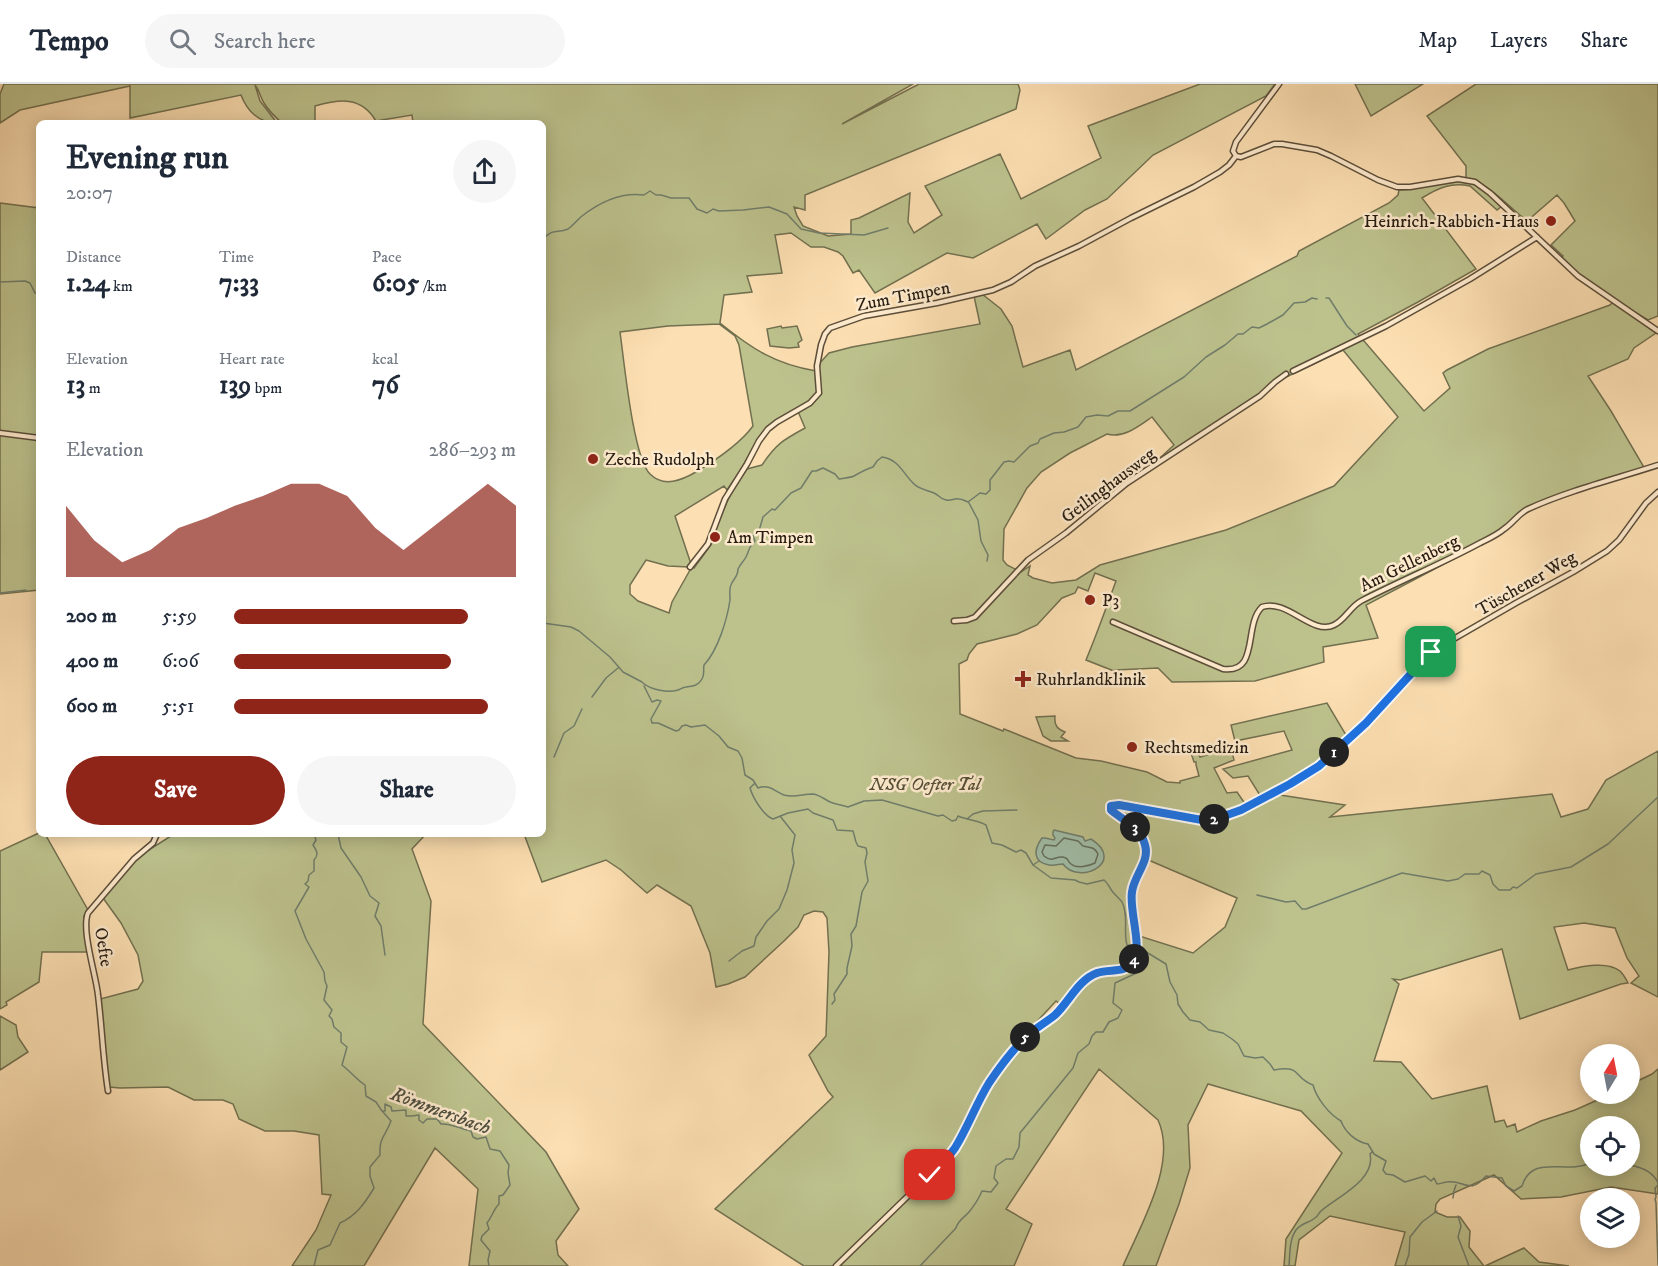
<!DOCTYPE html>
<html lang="en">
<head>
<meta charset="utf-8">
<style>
	body { margin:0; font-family:"IM FELL DW Pica",serif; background:#f6f6f7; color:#1f2937; height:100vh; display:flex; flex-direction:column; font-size:22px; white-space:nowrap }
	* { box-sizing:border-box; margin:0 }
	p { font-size:20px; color:#747a83 }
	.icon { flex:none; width:33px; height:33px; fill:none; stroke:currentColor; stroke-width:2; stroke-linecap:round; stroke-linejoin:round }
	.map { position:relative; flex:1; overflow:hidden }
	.details { position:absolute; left:36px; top:36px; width:510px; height:717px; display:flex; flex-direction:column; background:#fff; border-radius:9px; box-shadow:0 3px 15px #0003 }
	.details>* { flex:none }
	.needle { width:39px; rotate:10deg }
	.controls { position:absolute; left:1580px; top:960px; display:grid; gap:12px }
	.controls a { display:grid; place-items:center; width:60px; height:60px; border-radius:50%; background:#fff; box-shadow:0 3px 15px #0003; font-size:30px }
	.pin { position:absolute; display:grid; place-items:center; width:51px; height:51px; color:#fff; margin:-26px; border-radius:12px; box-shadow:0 3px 9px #0006 }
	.km { position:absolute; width:30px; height:30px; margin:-15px; border-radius:50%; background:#222; color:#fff; font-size:16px; line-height:30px; text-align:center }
	.round { display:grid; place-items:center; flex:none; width:63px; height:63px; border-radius:32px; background:#f6f6f7 }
	.headline { display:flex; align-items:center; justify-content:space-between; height:102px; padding:0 30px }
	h1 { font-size:33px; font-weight:700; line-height:45px }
	.stats { display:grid; grid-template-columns:repeat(3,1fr); gap:9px; height:102px; padding:6px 30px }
	.stats div { display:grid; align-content:center }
	.stats b { font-size:26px; font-weight:700 }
	.stats small { font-size:16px; font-weight:400 }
	.stats p { font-size:16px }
	.chart { height:168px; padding:12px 30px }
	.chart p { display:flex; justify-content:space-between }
	.chart svg { width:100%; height:108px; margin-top:6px; fill:#8f2418; opacity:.7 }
	.action { display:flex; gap:12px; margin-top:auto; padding:12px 30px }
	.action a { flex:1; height:69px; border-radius:36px; background:#8f2418; color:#fff; font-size:24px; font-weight:700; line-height:69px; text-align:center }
	.action a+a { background:#f6f6f7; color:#1f2937 }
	ul { padding:0 30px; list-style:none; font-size:20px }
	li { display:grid; grid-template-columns:96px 72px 1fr; align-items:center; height:45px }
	li i { height:15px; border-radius:8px; background:#8f2418 }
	header { display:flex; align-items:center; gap:36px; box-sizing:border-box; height:84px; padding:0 30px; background:#fff; border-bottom:2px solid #e0e1e3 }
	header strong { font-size:28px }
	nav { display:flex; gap:33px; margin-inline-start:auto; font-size:21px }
	.search { width:420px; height:54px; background:#f6f6f7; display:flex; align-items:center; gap:15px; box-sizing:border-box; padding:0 21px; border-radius:33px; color:#747a83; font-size:22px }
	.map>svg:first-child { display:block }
	.green { fill:#bdc28d; stroke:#727050; stroke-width:1.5; fill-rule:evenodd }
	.water { fill:#a0bda7; stroke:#707d6b; stroke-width:1.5 }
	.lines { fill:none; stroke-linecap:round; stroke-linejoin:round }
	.shore { stroke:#646d5c; stroke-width:1.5 }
	.stream { stroke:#707d6b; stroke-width:1.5 }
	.minor-casing { stroke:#5d4e3a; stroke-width:7 }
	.minor { stroke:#fdeacd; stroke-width:4 }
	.route-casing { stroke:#fff; stroke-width:12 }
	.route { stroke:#1a73e8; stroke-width:8 }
	.poi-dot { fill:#8f2418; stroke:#fdeacd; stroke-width:2 }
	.labels { text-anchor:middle; stroke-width:5; stroke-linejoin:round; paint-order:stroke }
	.poi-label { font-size:18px; fill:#281d12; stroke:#fdeacd; text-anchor:start }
	.street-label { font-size:18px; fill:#281d12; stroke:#fdeacd }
	.park-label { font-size:18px; font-style:italic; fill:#554f37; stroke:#fdeacd }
	.water-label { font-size:20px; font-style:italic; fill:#4c4d3f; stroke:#fdeacd }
</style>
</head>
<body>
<header>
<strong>Tempo</strong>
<div class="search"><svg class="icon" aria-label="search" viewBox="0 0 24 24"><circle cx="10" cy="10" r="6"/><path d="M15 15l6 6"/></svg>Search here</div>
<nav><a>Map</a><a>Layers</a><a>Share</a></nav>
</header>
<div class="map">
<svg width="1658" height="1182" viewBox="0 0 1658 1182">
	<rect width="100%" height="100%" fill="#fcdfb2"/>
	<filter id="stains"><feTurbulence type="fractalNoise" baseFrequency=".00333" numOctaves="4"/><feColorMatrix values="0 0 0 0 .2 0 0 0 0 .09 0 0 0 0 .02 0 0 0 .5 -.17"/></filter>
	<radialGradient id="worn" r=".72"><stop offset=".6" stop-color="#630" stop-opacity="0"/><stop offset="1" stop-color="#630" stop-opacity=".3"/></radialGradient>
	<path class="green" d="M4,0H913L842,40L919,0H1018L1020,6L1016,25L805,111V126L794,123L797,132L803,142L828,152L851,150V136L859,134L910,109L908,138L914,149L942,131L925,102L1000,70L1021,115L1101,74L1088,42L1200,0H1275L1266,12L1153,71L1107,115L1085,126L1046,155L1037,140L973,174L947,169L875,209L859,186L853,189L843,172L838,168L824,163H811L791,149L775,151L782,189L747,192L752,208L724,211L720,239C752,265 775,280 816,287L817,282L829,269L852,263L980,240L974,212L982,210L1001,225L1012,242L1023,283L1070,266L1076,286L1297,172L1299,167L1389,119L1398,111L1399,106C1424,106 1458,87 1481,103C1489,108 1495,116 1502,122L1497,126L1470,102C1451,98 1438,104 1422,114L1476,185L1418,218L1358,250L1424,327L1450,304L1443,289L1447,286L1488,265L1610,221L1613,218L1656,249L1634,264L1628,275L1588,292L1611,327L1645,385L1521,428L1505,444L1506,445L1480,461L1366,521L1378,554L1323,563L1324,578L1255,597L1172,598L1158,584L1115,586L1114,587L1086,576C1097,550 1106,524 1116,497L1095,489L1088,507L1078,503L1075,509L1062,514L1037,541L1017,550L977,560L969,570L967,576L959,580L960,630L1003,647L1004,645L1076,674L1101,677L1147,688L1167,698L1180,699V697L1199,692L1196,681V678H1194L1190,666L1196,664L1200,673L1231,664L1234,676L1214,684L1227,709L1237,708L1248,724L1263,716L1248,692L1233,694L1223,685L1292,666L1284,647L1235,657L1231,641L1327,619L1349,656L1326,676L1280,711L1345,721L1330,733L1552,710L1561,733L1588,725L1606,696L1658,667V913L1631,899L1639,892L1627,874L1615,844L1584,839L1554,843L1568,886C1582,882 1608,877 1620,887C1623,890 1626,895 1628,899L1621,900L1520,935L1502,865L1400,896L1393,895L1399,900L1374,977L1401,978L1432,1015L1487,1002L1495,1038L1504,1036L1507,1043L1515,1040L1517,1048L1541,1037L1575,1026L1611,1010H1629V1001L1652,990L1658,985V1110L1611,1103L1561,1113L1521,1115L1494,1091L1440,1115L1436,1120L1435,1128L1447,1133H1460L1470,1147L1469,1163L1484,1182H1395L1405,1148L1330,1132L1299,1156L1295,1182H1284L1286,1155L1342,1069L1301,1027L1208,1000L1188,1041L1190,1084L1179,1120L1156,1182H1123C1140,1142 1178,1079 1158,1036L1099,985L1006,1125L1032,1140L1014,1182H837L944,1078C964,1056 974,1028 989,1002C1009,968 1035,947 1067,925L1056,917C1032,943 1006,969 987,1000C972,1025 963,1054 944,1076L835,1182H804L715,1125L833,1013L828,1007L809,971L826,952L829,868L827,834L823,828L814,827L804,831L798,843L784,857L745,893L728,900L716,903L710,869L691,822L657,801L647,809L621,786L606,776L542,798L524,750H543V39H413L412,31L376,37C361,12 340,15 315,22V39H282C275,33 269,27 264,19C260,13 260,7 255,1L260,17L277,39C259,39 247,27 241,11L130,34V2L20,26L0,39V10ZM719,240L735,252L739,261L753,342C739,361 716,376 696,388C682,396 664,404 650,390C633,373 624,276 620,248L668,242ZM1343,266L1398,333L1334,402L1226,446L1100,481L1076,496L1052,499L1033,494L1028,491L1030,482L1021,488L1007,481L1003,476L1004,445L1027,404L1041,388L1070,369L1107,350C1123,355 1139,342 1152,333L1174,361L1160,374L1158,379L1254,318L1282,295ZM797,325L805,344C783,356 776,360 762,381L747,385L735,402L727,418L716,444L713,458L694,484L692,483L675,432L724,402L727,406C733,397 740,388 745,378C761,351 766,338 797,325ZM646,476L668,482L689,483L690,486L672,518L669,529L638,517L630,510V501ZM1146,775L1237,814L1225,843L1193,869L1136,851L1131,821L1135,796ZM1590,1042H1629V1082H1590Z
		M1355,0H1423L1371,32Z
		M1476,0H1658V232L1648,236L1595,205L1560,174L1563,172L1551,161L1575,137L1564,119L1557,111L1527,137C1507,122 1492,101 1466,94V82L1427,32Z
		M0,119L39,124V506L0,510Z
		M781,242L782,244L797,242L802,256L798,259L799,263L789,264L770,262L767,245Z
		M1055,632C1054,641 1057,645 1065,648L1061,653L1068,657H1051L1043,652L1036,633Z
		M39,749V750H45L88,826L84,832L88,868H42L39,898L6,918L7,921L0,925V767Z
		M174,750H426L412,765L431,817L423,940L546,1068L579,1125L556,1157L558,1171L568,1182H469L478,1105L435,1064L364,1182H292L316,1146L331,1111L322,1110L319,1051L294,1047H265L239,1035L233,1020L223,1016H194L168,1003L120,1004L109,1003L104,976L100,915L138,905L143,897L138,871L121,839L103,814L136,774Z
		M0,932L16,941L18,953L28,968L0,986Z
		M1524,1164L1539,1178L1569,1182H1485Z"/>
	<path class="water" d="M1054,746L1083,753L1085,757L1091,755C1127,778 1079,802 1063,780C1059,780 1054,782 1049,781C1032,778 1034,765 1042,754H1045L1054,756L1055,754L1053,751V748Z"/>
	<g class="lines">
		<path class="shore" d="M1064,754L1078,757L1083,762C1090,764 1094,762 1098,770L1095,779C1089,782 1077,785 1071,780C1066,776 1070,775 1063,773C1054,772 1053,779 1044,772L1042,768L1045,761L1056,762Z"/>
		<path class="stream" d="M543,155C555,143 557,150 568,145C573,142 578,135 582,132C600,118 621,108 644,111L650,107L656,111H661L671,114H689L697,125L707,129L713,125L719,127L743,126L769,123L787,130L801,145L819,149L864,151L888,144
			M0,198L25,197L30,199L35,209H39
			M1326,214H1329L1347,242L1356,251
			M969,419L978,436L981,457L988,471L987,477
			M0,509L26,506
			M543,539L571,543L579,547L610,573L623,588L642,598
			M643,599C651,606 668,609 678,606C681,605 683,603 686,603C693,602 698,602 702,595C705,590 703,586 704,581C718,566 727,536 730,516C730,511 729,505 731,501C733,495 738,493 738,485C740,480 744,477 746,473C749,467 749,462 755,457L753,452L759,447L763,433L772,425L775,426L791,409L801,404L812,387H816L823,384L835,390L839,395C843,394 850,394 854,392C861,388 866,385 873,383L877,377L882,373C898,375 903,389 913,399C918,405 927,406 934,409C939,411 940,415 946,416C951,417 955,414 959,415C963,415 965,417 968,418L980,409L986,410L990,406V396L1004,378L1009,377L1014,378L1030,362L1038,359L1040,355L1054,349L1064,348L1078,343L1086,333L1097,331L1108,332L1118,327H1130L1184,293L1206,273L1225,261L1238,250H1243L1252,243L1259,244L1267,240L1283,231L1294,219L1305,218L1312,214L1317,215
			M644,602L652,618L657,616L661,617L651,635L652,639H658L676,647L679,646L682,642L686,641L691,643L705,641L719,652L728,663L738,667L742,674L745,691L753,696L758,704C770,700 774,707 784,711C794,714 803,710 813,710C820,711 824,715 830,718C835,720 842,721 848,723L864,717L882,716L938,732L943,731L952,737L956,736L958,732C967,736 977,736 986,741L992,759L1002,761L1016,768L1021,766L1026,769L1033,781L1051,794L1075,796L1079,798L1087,800L1104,796C1108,799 1109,803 1112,807C1115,811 1119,814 1122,818C1129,831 1123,848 1127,861L1134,863
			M592,613L606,594L618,584
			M554,673L564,649L574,642L582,625
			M754,700L750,704C753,714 763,731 773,735L788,729L808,725L813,729L833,736L837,746L853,747L856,758L858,762L866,764L867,769L865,778L868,797L862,808L856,842L851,850L852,862L847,884V890L834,910L835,916L832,920
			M967,735L973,730L983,727L1017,726
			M314,750L316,756L313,761C317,767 319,771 314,776V787L309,791L308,797L305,800L309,803L295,827L306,855L324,888L325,897L327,902L324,916L332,926L329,932L332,935L334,943L341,949V958L347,963L342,981C351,988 356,995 365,1001L366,1012L376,1018L382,1027H385V1020L391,1023L392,1027L406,1026V1032H412L419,1031V1036L423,1039L427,1035H437L441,1040C451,1039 461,1045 471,1047L473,1053L477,1055L486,1053L490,1065L500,1067L509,1081L508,1089L510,1101L503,1111L499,1112V1120C493,1126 492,1133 487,1139L489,1145L482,1152L481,1156L490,1167L488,1176L489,1182
			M338,750L341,764L361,793L370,812L379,819L375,832L381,842L385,871
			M1033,781L1039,777
			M1257,811L1286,818L1295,817L1302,825H1306L1402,789L1448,797L1458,795L1465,790H1479L1482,787L1490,791L1493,800L1499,806H1510L1513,803L1517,804L1536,790L1571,783L1608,760L1658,713
			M1138,863L1166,880L1170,898L1177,911L1178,920L1183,928L1190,936L1200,938L1209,946L1223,949L1232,955L1238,960L1244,972L1255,974L1263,973L1270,980L1274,986C1303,981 1292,993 1313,1001C1317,1015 1329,1030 1341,1037C1345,1048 1356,1058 1368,1060L1374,1070L1386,1077L1383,1086L1386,1090L1393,1091L1405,1098L1425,1092L1431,1097L1434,1094L1437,1100C1441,1100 1444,1098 1447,1098C1464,1095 1469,1112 1486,1092L1502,1094L1506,1102L1514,1107L1522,1102C1532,1069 1567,1091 1590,1079
			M729,877L742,867L754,862L756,853L767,837L779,825L787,806L794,779L792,766L795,751L780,732
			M1629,1081C1641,1083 1653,1087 1658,1099
			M1658,1101L1655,1104L1656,1113L1655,1115L1656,1119L1658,1181
			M1453,1114L1454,1107L1456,1101
			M1458,1132L1461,1142L1458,1153L1469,1182
			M314,1182L318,1166L330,1161L340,1139C356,1132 365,1119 374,1104L370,1092V1083L380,1071C379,1053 385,1053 391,1037L383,1028
			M920,1182L956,1144C958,1136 964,1134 969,1128C974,1122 979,1114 982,1107L991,1108L998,1099L994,1094L996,1082L1006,1075H1013L1019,1063L1020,1049L1073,984L1078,969L1089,960L1092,952L1096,948H1103L1109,938L1118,934L1122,926L1113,919L1115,899L1143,886
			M1289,1182C1290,1171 1289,1156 1296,1146C1301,1139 1309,1139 1315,1134C1318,1132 1319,1129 1321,1127C1337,1113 1376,1096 1370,1070L1372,1068
			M1405,1182L1409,1170L1410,1153L1422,1138L1437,1127"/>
		<defs>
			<path id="minor" d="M1236,72L1241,73L1274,60H1282L1317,66L1331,72L1378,96L1397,103H1410L1458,95L1475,98L1490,109L1578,192L1658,247
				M1236,72L1233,67L1236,58L1279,0
				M1293,287L1386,242L1470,195L1537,153
				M0,349L39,354
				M690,483L708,460L725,415L747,380L759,357L768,345L777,338L810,319L819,309L817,282L821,261L825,250L830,244L864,232L937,219L993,206L1011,198L1035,182L1079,162L1131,134L1194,103L1220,88L1229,81L1236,72
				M954,537L967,536L975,533L1028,476L1066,449L1127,399L1260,312L1275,298L1286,290
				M1113,538L1223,585C1260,590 1243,541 1262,523C1287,514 1312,552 1334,541C1345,536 1350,523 1361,517C1400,497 1441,480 1480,459C1488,455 1497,451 1504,445C1513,439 1518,430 1528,425C1570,406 1615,395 1658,381
				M108,1007C103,975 102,943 98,911C96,891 81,846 88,829L134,775L153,759L157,750
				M836,1182L944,1077C963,1055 973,1027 987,1002C998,983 1014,964 1030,949C1038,942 1048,937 1055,930C1069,917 1078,901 1094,891C1107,883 1125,892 1134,875C1142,860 1131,829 1131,812C1132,792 1150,779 1145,761C1140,742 1125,738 1111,726V722L1119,721L1191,735L1213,736L1241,726L1290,700L1319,682L1352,651L1431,568L1516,519L1573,488L1607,467L1619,456L1646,419L1658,408"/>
		</defs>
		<use href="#minor" class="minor-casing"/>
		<use href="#minor" class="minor"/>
	</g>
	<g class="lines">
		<defs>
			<path id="route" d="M930,1091C939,1082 948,1074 955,1064C968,1043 976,1020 989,999C999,984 1010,969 1023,956C1032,946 1044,940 1055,931C1069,918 1078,896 1097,889C1111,884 1125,891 1134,876C1142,861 1129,826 1132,808C1134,791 1150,778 1145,761C1140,742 1125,738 1111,726V722L1119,721L1202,736H1213L1241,726L1290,700L1319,682L1366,639L1431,568"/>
		</defs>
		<use href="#route" class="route-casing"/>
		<use href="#route" class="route"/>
	</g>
	<g class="poi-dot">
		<circle cx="1551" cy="137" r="6"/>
		<circle cx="593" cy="375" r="6"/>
		<circle cx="715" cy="453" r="6"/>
		<circle cx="1090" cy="516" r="6"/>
		<path d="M1020 586h6v6h6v6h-6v6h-6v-6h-6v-6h6z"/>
		<circle cx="1132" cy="663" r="6"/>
	</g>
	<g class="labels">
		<g class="poi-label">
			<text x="1539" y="143" text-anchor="end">Heinrich-Rabbich-Haus</text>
			<text x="605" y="381">Zeche Rudolph</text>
			<text x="727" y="459">Am Timpen</text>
			<text x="1102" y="522">P3</text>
			<text x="1036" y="601">Ruhrlandklinik</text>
			<text x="1144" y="669">Rechtsmedizin</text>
		</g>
		<g class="street-label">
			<text transform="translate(903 212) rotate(-11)" y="6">Zum Timpen</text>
			<text transform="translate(1108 401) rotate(-37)" y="6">Geilinghausweg</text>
			<text transform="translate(1409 479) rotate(-26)" y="6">Am Gellenberg</text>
			<text transform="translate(1526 499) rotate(-30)" y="6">Tüschener Weg</text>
			<text transform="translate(104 863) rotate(81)" y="6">Oefte</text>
		</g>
		<g class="park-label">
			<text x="925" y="706">NSG Oefter Tal</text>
		</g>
		<g class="water-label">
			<text transform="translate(441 1026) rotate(20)" y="7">Römmersbach</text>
		</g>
	</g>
	<rect width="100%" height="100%" filter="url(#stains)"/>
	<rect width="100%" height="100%" fill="url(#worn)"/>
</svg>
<div class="controls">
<a><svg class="needle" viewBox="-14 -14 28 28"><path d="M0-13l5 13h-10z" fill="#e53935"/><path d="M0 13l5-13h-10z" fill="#747a83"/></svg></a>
<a><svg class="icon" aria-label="locate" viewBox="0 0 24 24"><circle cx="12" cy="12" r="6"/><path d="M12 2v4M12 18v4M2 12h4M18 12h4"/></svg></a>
<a><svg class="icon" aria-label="layers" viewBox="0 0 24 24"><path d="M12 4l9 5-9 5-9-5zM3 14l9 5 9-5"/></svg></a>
</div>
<div class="pin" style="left:1431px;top:568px;background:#1e9e55"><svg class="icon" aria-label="arrive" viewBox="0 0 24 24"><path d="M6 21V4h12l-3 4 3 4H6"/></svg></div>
<div class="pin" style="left:930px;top:1091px;background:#d93025"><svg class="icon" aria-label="check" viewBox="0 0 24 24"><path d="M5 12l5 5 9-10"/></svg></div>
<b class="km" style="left:1334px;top:668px">1</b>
<b class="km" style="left:1214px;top:735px">2</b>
<b class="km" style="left:1135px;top:743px">3</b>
<b class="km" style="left:1134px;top:875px">4</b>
<b class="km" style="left:1025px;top:953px">5</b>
<section class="details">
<div class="headline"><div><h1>Evening run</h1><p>20:07</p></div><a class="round"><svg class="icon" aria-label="share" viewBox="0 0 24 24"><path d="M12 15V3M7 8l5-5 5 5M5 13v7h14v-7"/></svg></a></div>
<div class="stats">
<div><p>Distance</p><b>1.24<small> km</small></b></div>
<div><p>Time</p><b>7:33</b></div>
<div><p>Pace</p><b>6:05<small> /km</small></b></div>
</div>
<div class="stats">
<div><p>Elevation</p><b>13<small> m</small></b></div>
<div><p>Heart rate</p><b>139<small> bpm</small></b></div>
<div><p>kcal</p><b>76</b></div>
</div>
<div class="chart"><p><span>Elevation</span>286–293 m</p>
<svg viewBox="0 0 160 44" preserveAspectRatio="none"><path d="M0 44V15L10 29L20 38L30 33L40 24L50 20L60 15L70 11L80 6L90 6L100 11L110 24L120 33L130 24L140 15L150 6L160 15V44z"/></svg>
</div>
<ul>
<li><b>200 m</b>5:59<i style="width:83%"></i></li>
<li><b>400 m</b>6:06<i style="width:77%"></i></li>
<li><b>600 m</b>5:51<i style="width:90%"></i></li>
</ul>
<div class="action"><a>Save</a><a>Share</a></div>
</section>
</div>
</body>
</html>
